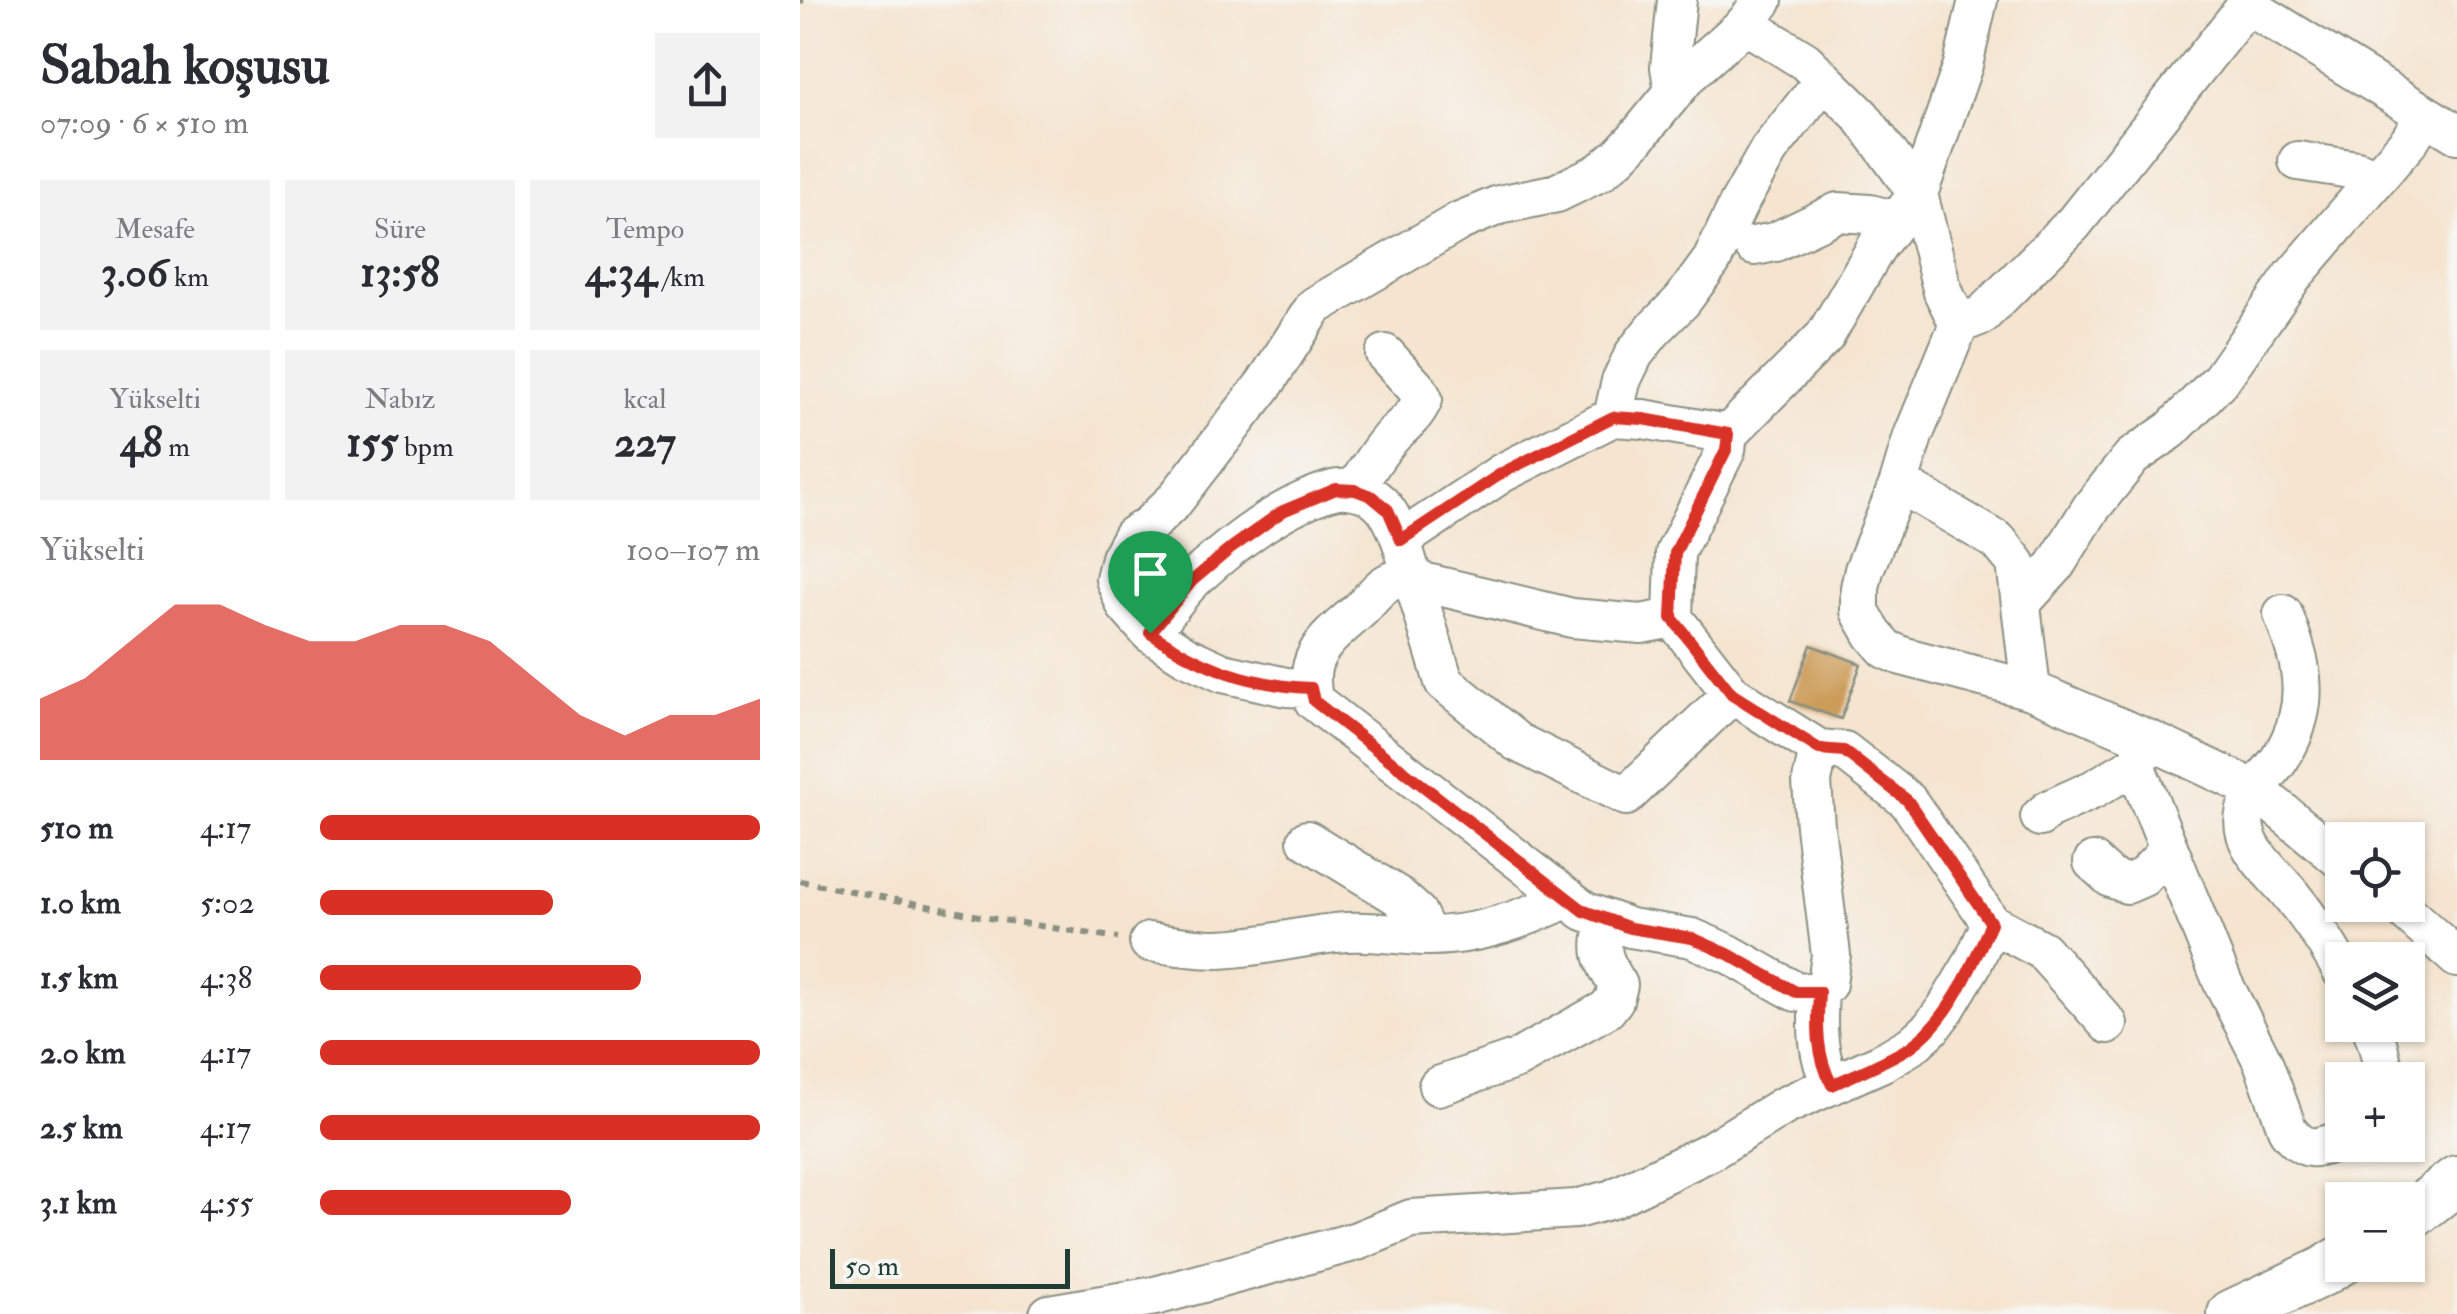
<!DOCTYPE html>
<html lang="tr">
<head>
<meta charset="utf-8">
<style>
	body { margin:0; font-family:"IM FELL Double Pica",serif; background:#f2f2f3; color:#2b2b33; height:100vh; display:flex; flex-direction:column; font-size:38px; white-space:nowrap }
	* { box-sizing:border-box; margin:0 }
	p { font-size:32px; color:#7c7c81 }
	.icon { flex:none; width:55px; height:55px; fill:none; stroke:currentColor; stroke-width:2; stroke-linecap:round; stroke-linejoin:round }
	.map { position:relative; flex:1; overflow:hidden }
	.drawer { display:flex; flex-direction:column; background:#fff; width:800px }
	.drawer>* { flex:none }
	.fabs { position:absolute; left:1525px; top:822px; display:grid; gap:20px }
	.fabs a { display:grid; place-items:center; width:100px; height:100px; border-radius:0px; background:#fff; box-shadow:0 2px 8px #0004; font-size:50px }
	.scale { position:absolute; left:30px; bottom:25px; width:240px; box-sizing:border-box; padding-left:10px; border:5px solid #1f3d34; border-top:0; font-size:28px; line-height:35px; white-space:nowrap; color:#1f3d34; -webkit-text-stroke:8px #f6f6f2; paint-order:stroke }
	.pin { position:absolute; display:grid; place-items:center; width:85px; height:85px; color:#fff; margin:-102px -42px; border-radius:50% 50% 50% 0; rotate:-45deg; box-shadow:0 0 10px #0007 }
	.pin .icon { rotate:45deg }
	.round { display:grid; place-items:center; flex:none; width:105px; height:105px; border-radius:0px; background:#f2f2f3 }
	.summary { display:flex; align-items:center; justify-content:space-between; height:170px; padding:0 40px }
	h1 { font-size:55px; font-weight:700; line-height:75px }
	.figures { display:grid; grid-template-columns:repeat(3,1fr); gap:15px; height:170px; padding:10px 40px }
	.figures div { display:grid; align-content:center; border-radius:0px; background:#f2f2f3; text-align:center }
	.figures b { font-size:42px; font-weight:700 }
	.figures small { font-size:28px; font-weight:400 }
	.figures p { font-size:28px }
	.chart { height:280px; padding:20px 40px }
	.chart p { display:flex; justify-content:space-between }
	.chart svg { width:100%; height:180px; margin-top:10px; fill:#d93025; opacity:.7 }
	ul { padding:0 40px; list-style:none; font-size:32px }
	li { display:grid; grid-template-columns:160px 120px 1fr; align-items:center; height:75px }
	li i { height:25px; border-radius:12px; background:#d93025 }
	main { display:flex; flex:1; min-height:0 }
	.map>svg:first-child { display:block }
	.building { fill:#cc9c58 }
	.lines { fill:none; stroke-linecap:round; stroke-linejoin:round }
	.minor-casing { stroke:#8a9082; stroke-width:42 }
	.major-casing { stroke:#8a9082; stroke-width:52 }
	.path { stroke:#8a9082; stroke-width:6; stroke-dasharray:8 8; stroke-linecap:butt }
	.minor { stroke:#fff; stroke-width:38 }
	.major { stroke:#fff; stroke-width:48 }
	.route-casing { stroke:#fff; stroke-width:20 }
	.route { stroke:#d93025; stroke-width:12 }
</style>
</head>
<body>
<main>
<section class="drawer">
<div class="summary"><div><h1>Sabah koşusu</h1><p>07:09 · 6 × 510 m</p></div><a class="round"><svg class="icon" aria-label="share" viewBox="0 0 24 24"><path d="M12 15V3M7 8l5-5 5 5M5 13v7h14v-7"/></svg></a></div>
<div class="figures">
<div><p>Mesafe</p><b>3.06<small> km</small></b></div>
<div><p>Süre</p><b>13:58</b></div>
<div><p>Tempo</p><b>4:34<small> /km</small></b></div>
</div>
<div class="figures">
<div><p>Yükselti</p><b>48<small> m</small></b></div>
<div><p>Nabız</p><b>155<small> bpm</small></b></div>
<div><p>kcal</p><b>227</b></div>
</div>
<div class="chart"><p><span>Yükselti</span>100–107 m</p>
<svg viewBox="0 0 160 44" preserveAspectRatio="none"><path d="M0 44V29L10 24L20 15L30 6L40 6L50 11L60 15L70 15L80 11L90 11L100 15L110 24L120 33L130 38L140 33L150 33L160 29V44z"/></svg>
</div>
<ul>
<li><b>510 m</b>4:17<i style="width:100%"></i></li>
<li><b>1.0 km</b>5:02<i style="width:53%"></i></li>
<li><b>1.5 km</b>4:38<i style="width:73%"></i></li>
<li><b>2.0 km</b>4:17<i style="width:100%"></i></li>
<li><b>2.5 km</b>4:17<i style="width:100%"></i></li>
<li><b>3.1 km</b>4:55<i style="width:57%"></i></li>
</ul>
</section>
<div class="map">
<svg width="1657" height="1314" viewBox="0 0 1657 1314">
	<rect width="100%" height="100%" fill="#f6f6f2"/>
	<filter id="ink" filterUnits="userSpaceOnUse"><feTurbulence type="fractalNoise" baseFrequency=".01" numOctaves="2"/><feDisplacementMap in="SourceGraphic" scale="20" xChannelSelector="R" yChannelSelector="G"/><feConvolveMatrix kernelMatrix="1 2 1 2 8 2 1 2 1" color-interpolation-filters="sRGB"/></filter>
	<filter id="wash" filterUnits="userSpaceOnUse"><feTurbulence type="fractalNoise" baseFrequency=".0048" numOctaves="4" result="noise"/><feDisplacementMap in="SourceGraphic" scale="40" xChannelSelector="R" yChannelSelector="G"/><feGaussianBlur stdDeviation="2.25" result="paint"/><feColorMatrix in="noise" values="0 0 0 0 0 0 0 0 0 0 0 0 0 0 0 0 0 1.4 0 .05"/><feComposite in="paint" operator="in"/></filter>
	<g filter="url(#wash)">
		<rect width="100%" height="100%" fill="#f5e4cf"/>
		<g id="blocks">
			<path class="building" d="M1011,645L1061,664L1041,719L990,701Z"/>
		</g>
	</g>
	<g filter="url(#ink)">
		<use href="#blocks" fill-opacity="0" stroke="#8a9082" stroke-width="2.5"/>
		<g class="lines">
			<defs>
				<path id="minor" d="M1178,0L1163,65L1118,194L1077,246L1025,336L928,434L926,450L875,553L873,618L932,694L1019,749L1044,751L1108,801L1191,923L1242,950L1308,1024
					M1448,0L1447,5L1273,224L1182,315L1159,324L1113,436L1099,483L1064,570L1060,588V611L1073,634L1086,649L1102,656L1231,690L1350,740L1456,790L1542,861
					M1447,5L1657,134
					M945,24L1005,61L1061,116L1118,194L1143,292L1159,324
					M874,92L870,67L877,0
					M1498,161L1557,170L1577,178
					M954,246L975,242L1038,212L1070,214L1097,221
					M813,417L821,381L834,354L852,331L882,301L912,260L938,205L969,150L1024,80
					M928,434L843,419L813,417L702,473L601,540L644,682L717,742L826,796L932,694
					M1099,483L1198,541L1216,563L1231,690
					M555,490C566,471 578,452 592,436C606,422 614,418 623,399L618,390L585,354
					M1222,602L1255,566L1291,508L1332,457L1371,430L1421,379L1493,276L1609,141L1625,115
					M1483,614C1496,648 1508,681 1498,718C1495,731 1487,748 1479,760C1464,781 1437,804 1446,834C1452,857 1477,877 1491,895C1510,919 1528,944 1542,971
					M873,618L841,624L772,618L614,580C607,580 596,579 590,582C580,586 569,601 561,609C529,638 501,654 514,701L784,911L830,928L892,938L929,954L996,992H1019
					M350,633C365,615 378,594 395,578C433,543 482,504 533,490C544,487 561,490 571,496C588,506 594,523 601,540
					M511,688L486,687L423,673L386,656L350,633L326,606L315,579L320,558L332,536L348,526L374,501L466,382L515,306L660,221L699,205L757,193L800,172L819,156L836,138L889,74L945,24L963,0
					M1350,740L1335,765L1423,983L1463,1062L1488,1131C1506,1154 1518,1148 1542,1140
					M1019,749L1012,781L1015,827L1031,955L1027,984L1019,992C1017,1026 1016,1055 1032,1085
					M1240,817L1248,810L1294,789L1335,765
					M507,840L598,896L617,913L628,936
					M1293,862L1311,878L1327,884L1343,877L1369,850
					M1598,905L1657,958
					M349,942C371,945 395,949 417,949C461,948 502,935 546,932C574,930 601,936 629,936C678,936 725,919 768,898
					M1571,1025L1578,1046L1586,1080
					M638,1086L717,1059L807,1009L814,1000L818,985C803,961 797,950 807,921
					M249,1314L355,1296L557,1241L611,1219L776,1209L812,1199L909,1152L984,1106L1083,1062L1112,1045L1131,1028L1146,1008L1173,963L1191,923"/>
				<path id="major" d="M1608,1218L1657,1180
					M1432,1314L1524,1271L1542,1260"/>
			</defs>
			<use href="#minor" class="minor-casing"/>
			<use href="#major" class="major-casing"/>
			<path class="path" d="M0,2L3,0
				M0,881L189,918L318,938"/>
			<use href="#minor" class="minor"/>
			<use href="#major" class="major"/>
		</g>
	</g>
	<g class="lines" filter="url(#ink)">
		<defs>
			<path id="route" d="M813,417L843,419L928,434L926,450L875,553L872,618L932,694L1019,749L1044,751L1108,801L1191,923C1172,966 1150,1020 1110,1047C1086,1062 1058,1073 1032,1085C1016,1055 1017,1026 1019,992H996L928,954L892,938L830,928L784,911L514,701L511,688C448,685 402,667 350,633L392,581L430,549L483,511L536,489L555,490L571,496L588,510L601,540L702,473Z"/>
		</defs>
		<use href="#route" class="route-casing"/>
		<use href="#route" class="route"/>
	</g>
</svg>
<div class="fabs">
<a><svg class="icon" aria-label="locate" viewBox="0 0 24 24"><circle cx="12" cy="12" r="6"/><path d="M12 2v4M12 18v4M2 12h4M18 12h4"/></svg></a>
<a><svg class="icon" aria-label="layers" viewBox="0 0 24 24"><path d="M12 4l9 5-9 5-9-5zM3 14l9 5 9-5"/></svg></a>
<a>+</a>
<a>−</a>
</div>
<div class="scale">50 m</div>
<div class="pin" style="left:350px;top:633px;background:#1e9e55"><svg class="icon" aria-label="arrive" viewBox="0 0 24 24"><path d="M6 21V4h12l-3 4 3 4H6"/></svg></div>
</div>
</main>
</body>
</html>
